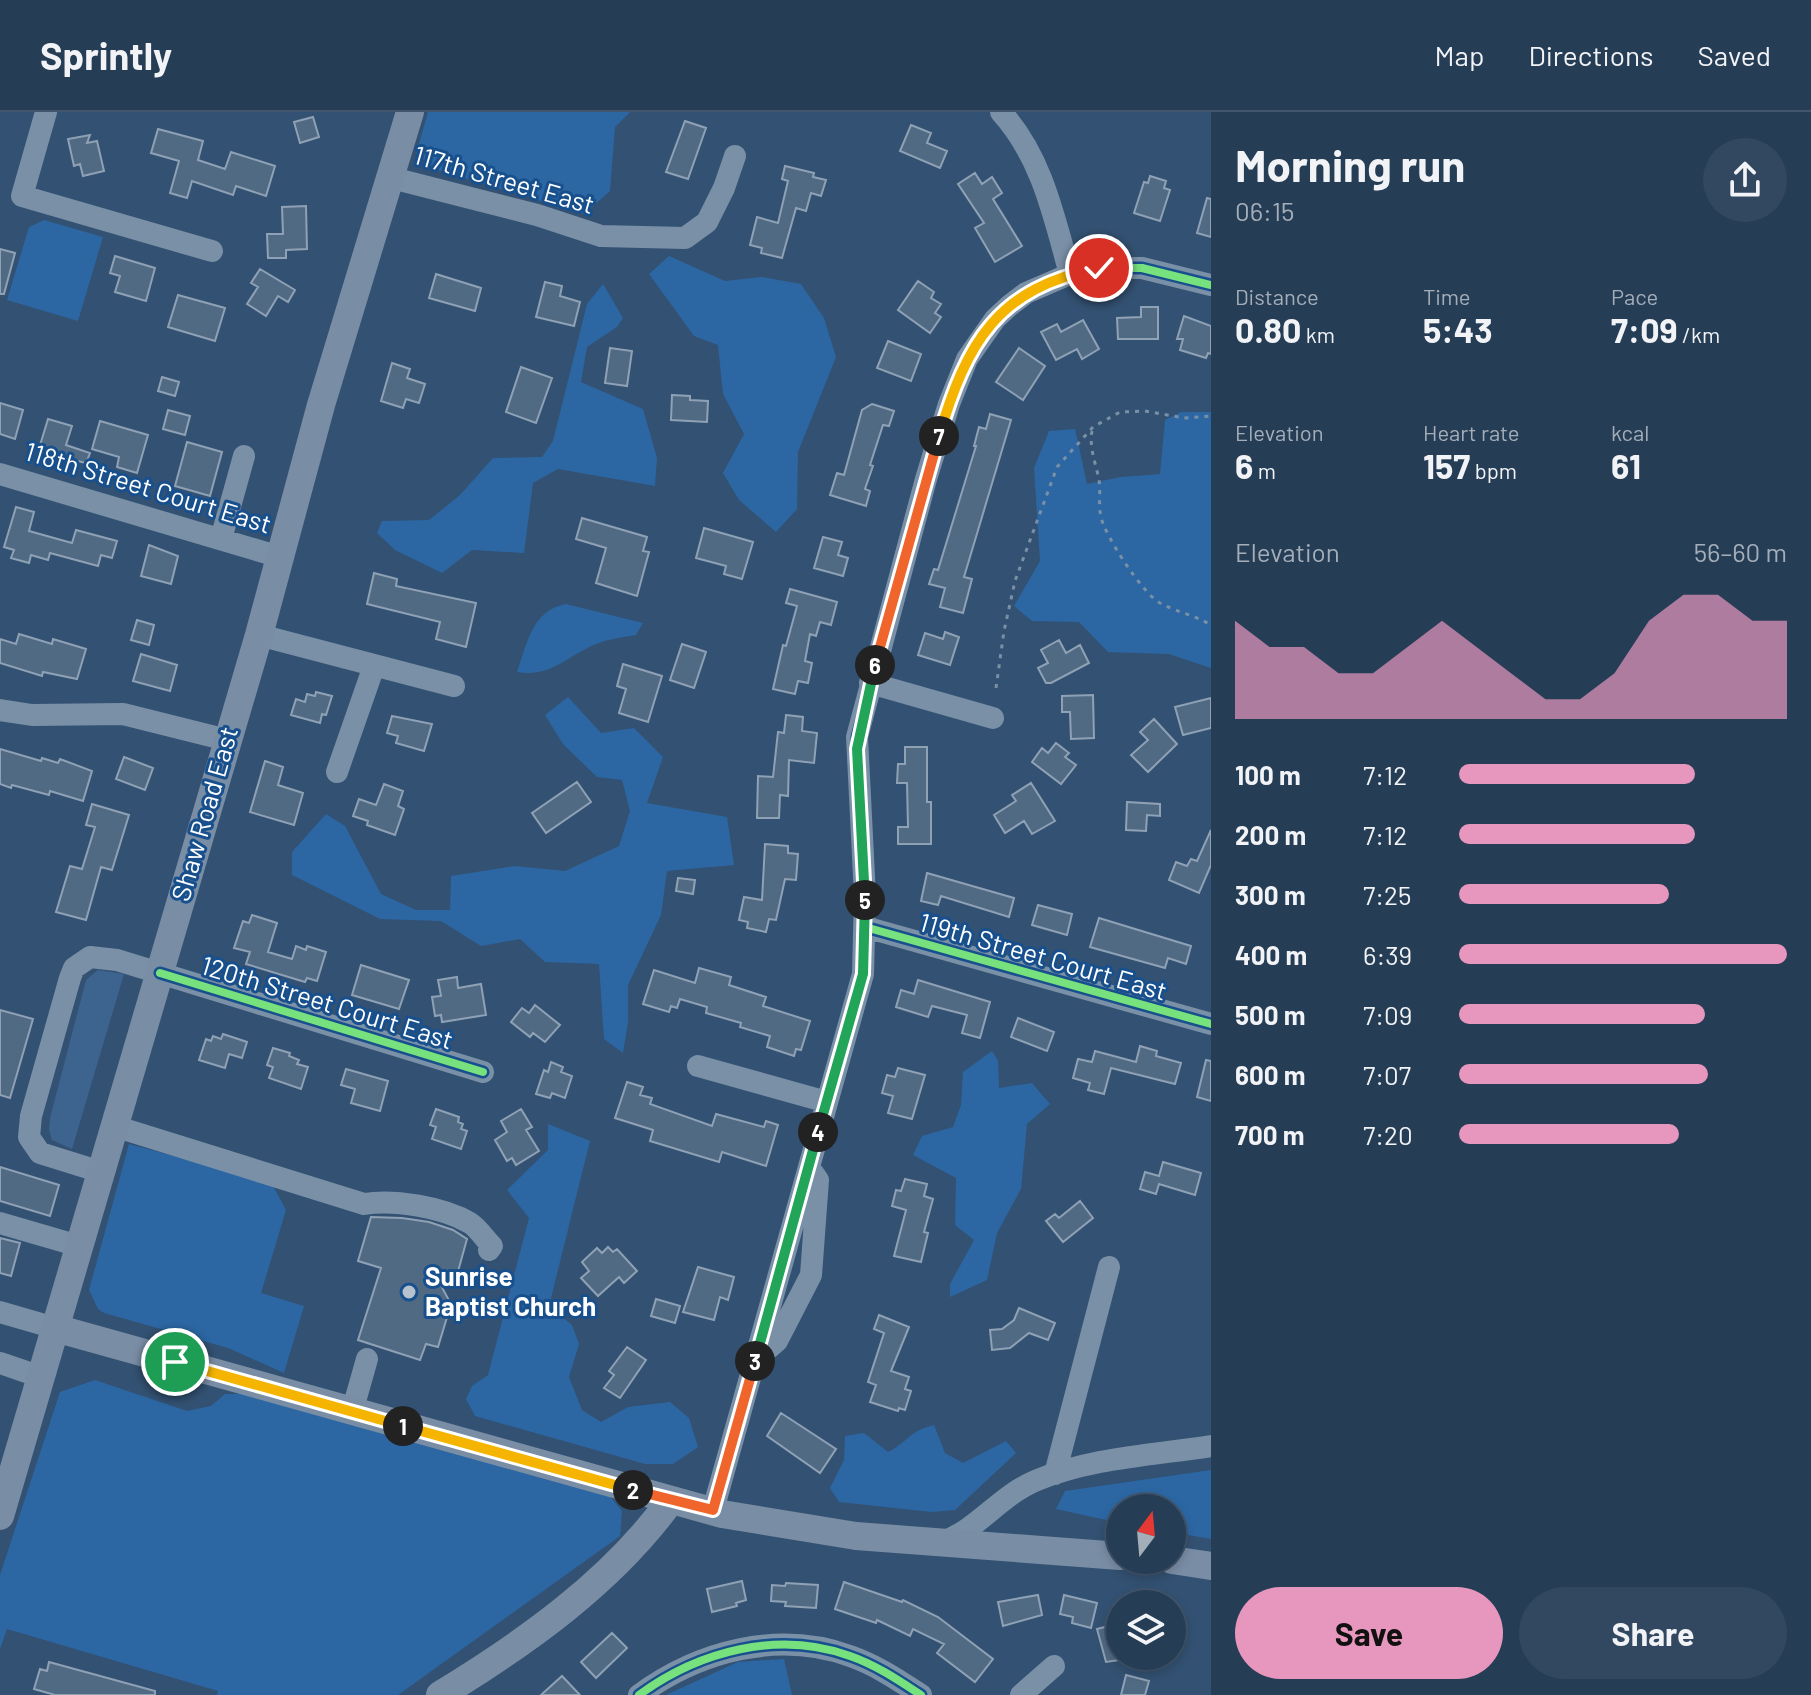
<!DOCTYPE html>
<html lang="en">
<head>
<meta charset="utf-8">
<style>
	body { margin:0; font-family:Barlow,sans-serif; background:#324860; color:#f1f3f6; height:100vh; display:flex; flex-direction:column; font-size:30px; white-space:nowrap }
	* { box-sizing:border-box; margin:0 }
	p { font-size:26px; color:#a4aeb9 }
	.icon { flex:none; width:44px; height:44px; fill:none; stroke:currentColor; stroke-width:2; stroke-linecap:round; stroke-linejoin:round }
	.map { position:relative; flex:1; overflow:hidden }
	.panel { display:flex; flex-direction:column; background:#263d56; width:600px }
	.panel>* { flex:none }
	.needle { width:52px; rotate:16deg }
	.buttons { position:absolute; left:1106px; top:1382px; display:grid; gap:16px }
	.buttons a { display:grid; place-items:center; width:80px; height:80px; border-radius:50%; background:#263d56; box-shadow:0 4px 12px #0003,0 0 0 2px #42566c; font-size:40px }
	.pin { position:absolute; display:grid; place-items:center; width:68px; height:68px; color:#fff; margin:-34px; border:4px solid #fff; border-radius:50%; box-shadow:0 2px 8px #0007 }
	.km { position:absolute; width:40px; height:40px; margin:-20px; border-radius:50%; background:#222; color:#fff; font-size:22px; line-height:40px; text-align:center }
	.round { display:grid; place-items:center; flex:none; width:84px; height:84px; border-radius:42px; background:#324860 }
	.head { display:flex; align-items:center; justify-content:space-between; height:136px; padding:0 24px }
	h1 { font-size:44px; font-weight:700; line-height:60px }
	.metrics { display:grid; grid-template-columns:repeat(3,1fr); gap:12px; height:136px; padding:8px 24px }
	.metrics div { display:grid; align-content:center }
	.metrics b { font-size:34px; font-weight:700 }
	.metrics small { font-size:22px; font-weight:400 }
	.metrics p { font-size:22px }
	.chart { height:224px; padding:16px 24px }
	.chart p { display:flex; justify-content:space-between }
	.chart svg { width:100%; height:144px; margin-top:8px; fill:#e797bd; opacity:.7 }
	.cta { display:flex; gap:16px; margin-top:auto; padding:16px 24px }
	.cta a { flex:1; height:92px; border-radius:48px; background:#e797bd; color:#111; font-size:32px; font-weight:700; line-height:92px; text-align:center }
	.cta a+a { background:#324860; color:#f1f3f6 }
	ul { padding:0 24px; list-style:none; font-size:26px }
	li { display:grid; grid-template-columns:128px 96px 1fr; align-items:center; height:60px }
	li i { height:20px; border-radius:10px; background:#e797bd }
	header { display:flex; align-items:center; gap:48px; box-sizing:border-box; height:112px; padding:0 40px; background:#263d56; border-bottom:2px solid #42566c }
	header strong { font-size:38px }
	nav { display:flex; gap:44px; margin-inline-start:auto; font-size:28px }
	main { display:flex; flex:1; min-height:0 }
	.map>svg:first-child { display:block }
	.green { fill:#2c67a3 }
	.water { fill:#3c648f }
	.building { fill:#516a84; stroke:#8fa1b4; stroke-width:2 }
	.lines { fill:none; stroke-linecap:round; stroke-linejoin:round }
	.path { stroke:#7a90a7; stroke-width:3; stroke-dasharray:4 6; stroke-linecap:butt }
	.minor { stroke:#7a90a7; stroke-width:22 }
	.major { stroke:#798da5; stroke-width:28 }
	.cycleway-casing { stroke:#18508d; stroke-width:13 }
	.cycleway { stroke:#77e17e; stroke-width:8 }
	.split-1-casing { stroke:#fff; stroke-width:16 }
	.split-2-casing { stroke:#fff; stroke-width:16 }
	.split-3-casing { stroke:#fff; stroke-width:16 }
	.split-4-casing { stroke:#fff; stroke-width:16 }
	.split-5-casing { stroke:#fff; stroke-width:16 }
	.split-6-casing { stroke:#fff; stroke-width:16 }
	.split-7-casing { stroke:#fff; stroke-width:16 }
	.split-8-casing { stroke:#fff; stroke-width:16 }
	.split-1 { stroke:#f5b400; stroke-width:10 }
	.split-2 { stroke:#f5b400; stroke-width:10 }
	.split-3 { stroke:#f0652b; stroke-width:10 }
	.split-4 { stroke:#22a559; stroke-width:10 }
	.split-5 { stroke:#22a559; stroke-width:10 }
	.split-6 { stroke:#22a559; stroke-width:10 }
	.split-7 { stroke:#f0652b; stroke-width:10 }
	.split-8 { stroke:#f5b400; stroke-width:10 }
	.poi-dot { fill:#b8c2ce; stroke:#18508d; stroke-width:3 }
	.labels { text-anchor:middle; stroke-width:6; stroke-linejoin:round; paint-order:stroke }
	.street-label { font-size:26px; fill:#fff; stroke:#18508d }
	.poi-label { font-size:26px; font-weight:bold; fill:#fff; stroke:#18508d; text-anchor:start }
</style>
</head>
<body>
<header>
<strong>Sprintly</strong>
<nav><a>Map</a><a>Directions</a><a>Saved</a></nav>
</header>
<main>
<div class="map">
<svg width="1211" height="1583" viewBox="0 0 1211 1583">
	<rect width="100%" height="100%" fill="#335172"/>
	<path class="green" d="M428,0H630L615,15L610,79L584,102L438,58L416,42Z
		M44,108L103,125L78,209L7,188L29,115Z
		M669,144L725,169L762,165L801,172L824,206L836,245L798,340L797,397L776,420L739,388L723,361L744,322L723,282L718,233L694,224L649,162Z
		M603,172L623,206L617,215L587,235L581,270L643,297L657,346L655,374L558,357L533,371L524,441L472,438L442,461L395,438L377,421L382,409L429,408L460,383L493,346L542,345L553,329L587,192Z
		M1181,300H1211V556L1169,542L1108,540L1079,510L1032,509L1014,494L1040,449L1034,356L1049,319L1075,317L1087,372L1121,365L1160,362L1165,308Z
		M566,492L643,511L636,523C624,525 610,527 599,531C568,542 553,566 517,560C527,532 532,498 566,492Z
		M568,585L601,621L634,616L663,645L647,691L727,705L734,753L667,759L661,803L628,873V910L623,941L604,927L599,852L545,850L520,827L481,834L441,809L380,807L292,763V740L326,702L345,714L381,782L416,798H450L451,764L515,754L565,759L619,734L630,699L622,668L597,665L563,632L545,603Z
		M992,939L998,949L999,976L1032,971L1050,992L1027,1012L1021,1077L997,1121L987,1168L950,1185V1172L974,1128L955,1113L956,1066L913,1043L922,1024L953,1015L961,993L963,960Z
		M548,1012L590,1029L549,1194L572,1213L579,1232L569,1265L582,1298L601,1310L628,1295L670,1290L689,1306L698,1335L673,1352H645L475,1304L466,1287L472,1274L488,1263L529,1106L507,1078L548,1038Z
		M129,1032L271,1070L286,1098L261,1181L304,1194L284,1261L228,1236L104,1201L98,1197L89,1178Z
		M95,1268L187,1299L211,1294L225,1282H250L609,1383L622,1399L620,1424L398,1583H217L218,1579L7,1517L0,1537V1463L60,1280Z
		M934,1313L945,1341L963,1351L1006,1329L1016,1341L955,1398L932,1400L839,1390L830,1376L844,1348L845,1324L864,1321L888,1340C909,1329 909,1319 934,1313Z
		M1211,1358V1427L1172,1420V1396H1120V1411L1056,1397L1065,1379Z
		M784,1547L792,1583H666L738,1550Z"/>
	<path class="water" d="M98,858L124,862L72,1037L52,1028L49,1018L50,1006L86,868Z"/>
	<path class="building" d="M313,5L319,25L300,31L294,10Z
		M685,9L706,16L688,67L666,60Z
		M911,13L931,21L927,31L947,39L940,56L900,39Z
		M158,17L203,29L198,48L225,57L231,40L275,54L266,84L236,74L233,83L192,69L187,86L170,81L179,49L151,41Z
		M90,23L87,31L97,29L104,59L83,64L80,52L74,54L68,27Z
		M785,54L814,61L813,65L826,68L821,84L811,81L806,99L796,96L782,146L761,141L762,136L750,133L757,105L778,111L788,69L782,67Z
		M975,61L982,72L992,65L1002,81L993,87L1022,134L995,150L975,116L984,111L958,72Z
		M1150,64L1166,69L1164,76L1170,78L1160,109L1134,101L1144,70L1148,71Z
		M1207,86L1211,87V125L1197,121Z
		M306,94L307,137L286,138V146H268L267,122H283L282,95Z
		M0,137L15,141L4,182H0Z
		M115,144L155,156L146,189L115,180L120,164L110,161Z
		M260,157L295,178L288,190L278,184L266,204L247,192L258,175L251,171Z
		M436,162L481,176L475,199L429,186Z
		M918,169L934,180L931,186L941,192L935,201L941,205L930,221L898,198Z
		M545,170L562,174L560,184L580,190L574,214L536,205Z
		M178,183L225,196L215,229L168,215Z
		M1141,195H1158V227H1118L1117,206L1141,205Z
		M1184,204L1211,214V242L1208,241L1206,246L1180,238L1183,227H1177Z
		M1083,208L1099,237L1082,247L1077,237L1056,248L1041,220L1057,212L1061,220Z
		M888,229L921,242L911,269L877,256Z
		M610,236L632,239L627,274L605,271Z
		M1019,236L1045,254L1023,288L996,270Z
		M392,251L410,257L407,266L425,272L419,291L406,287L403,296L381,289Z
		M521,255L552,266L536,311L506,300Z
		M162,265L179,270L175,284L158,279Z
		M672,283L690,284V288L708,289L707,310L671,308Z
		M0,291L23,298L15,327L0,322Z
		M872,292L894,299L889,314L883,313L870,353L873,354L865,377L870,379L866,394L830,383L837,361L844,363L862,298Z
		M168,298L190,304L185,323L163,317Z
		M990,302L1011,308L964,465L972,467L963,501L940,495L945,476L929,472L934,457L938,458L976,334H974L979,315L986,317Z
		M48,307L72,314L66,333L90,341L86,351L38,340Z
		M100,309L148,323L137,361L117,355L119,345L92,337Z
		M187,330L222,340L210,384L175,374Z
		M16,395L34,400L29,419L72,431L76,418L117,429L112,446L101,443L98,454L50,441L48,448L31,443L29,451L11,446L14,438L4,435Z
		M582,406L647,425L643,439L649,440L637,484L596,471L606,436L576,427Z
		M704,416L753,430L742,467L724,462L726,454L696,446Z
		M823,425L842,430L838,443L848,446L843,464L814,456Z
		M149,433L178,444L171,472L141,464Z
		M374,461L397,467L396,474L476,491L466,535L436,527L440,510L367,492Z
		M790,477L837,490L831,513L820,510L816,524L810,522L805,549L812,551L808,571L798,569L795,582L773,577L783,533L786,534L797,494L786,491Z
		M137,508L154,513L149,533L131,528Z
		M945,520L959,525L950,553L918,543L925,521L943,527Z
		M19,522L52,532L53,527L86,537L77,567L43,560L42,564L0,551V527L16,532Z
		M1059,528L1066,541L1080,533L1089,551L1051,571H1046L1038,556L1048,551L1041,538Z
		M682,532L706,540L694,576L670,568Z
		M141,542L177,553L170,579L133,569Z
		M623,552L662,564L648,610L619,601L626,577L617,574Z
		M316,580L332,584L326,603L322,602L320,611L291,603L296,587L305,590L307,582L315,584Z
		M1093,583L1094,626L1071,627L1070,600H1062V584Z
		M1211,586V616L1183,623L1175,595Z
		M786,603L803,605L802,619L817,621L814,651L789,648L788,684L780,683L779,706H757L758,664L773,665L778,620L784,621Z
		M392,604L432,612L424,639L396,631L398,624L387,621Z
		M1154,607L1177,632L1148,660L1131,643L1148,628L1140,620Z
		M1056,631L1069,641L1065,645L1076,653L1061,672L1032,650L1042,636L1048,641Z
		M905,635H927V690H931V732H898V715H908L907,671H897L898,652H905Z
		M0,637L41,649L42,646L58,651L60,647L92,659L83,689L50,679L49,683L12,673L11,676L0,672Z
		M124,645L153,656L145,678L116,667Z
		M265,649L283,655L278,673L303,681L294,713L250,700Z
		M577,670L591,690L546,721L532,701Z
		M1031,671L1055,709L1032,722L1024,709L1005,721L994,703L1016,689L1012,683Z
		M384,672L403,679L398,694L404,697L395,723L367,713L368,709L353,704L359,687L376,693Z
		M1127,690L1160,692V704L1147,703L1146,719L1126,718Z
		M92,692L129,703L112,758L101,755L86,808L56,800L70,754L82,757L95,715L86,713Z
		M1211,718V753L1199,781L1169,768L1176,750L1187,754L1191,747L1197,749Z
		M765,732L788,734V741L798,742L796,768L785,767L776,808L769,807L766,820L747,816L748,810L739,808L744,785L762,788Z
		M927,761L1014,786L1009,805L941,784L938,793L921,789Z
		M678,766L695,768L693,782L676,779Z
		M1038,793L1072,802L1067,823L1032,813Z
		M252,803L277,811L268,840L292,847L296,834L306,838L307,834L326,840L317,869L307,866L305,870L246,852L250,840L234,836L243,809L249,811Z
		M1099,806L1191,834L1186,852L1168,846L1165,856L1090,835Z
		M361,853L409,868L399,897L352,883Z
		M699,856L731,865L729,873L766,885L763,894L810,909L801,938L796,937L794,944L767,935L770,924L740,915L741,911L706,901L707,895L680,887L677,896L671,894L669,900L643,892L654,858L695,871Z
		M457,865L458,876L481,872L486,903L442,910L441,903L435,904L432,885L441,884L438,868Z
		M918,868L990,890L980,926L962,921L967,903L932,894L928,905L896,895L901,878L914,882Z
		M535,893L560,913L545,930L533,921L530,925L511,910L522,896L529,901Z
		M0,898L33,907L10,986L0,983Z
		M1018,906L1054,920L1047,939L1011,925Z
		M223,922L247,930L242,946L229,942L225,956L199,948L206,927L211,929L213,924L221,927Z
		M1140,934L1157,939L1156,944L1181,951L1175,972L1111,956L1104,982L1088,978L1090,971L1073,966L1078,947L1092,950L1095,939L1136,950Z
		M273,936L290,941L289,944L299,948L297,952L308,955L301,977L269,966L273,955L267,953Z
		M1206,948L1211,949V989L1197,985Z
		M551,950L563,955L561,960L572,964L565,986L552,981L550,986L536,982L544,958L548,960Z
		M898,956L925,963L912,1007L888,1001L893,984L882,981L887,963L895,965Z
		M346,957L388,969L380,999L351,991L355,977L341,973Z
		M627,970L643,975L640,983L652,986L650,992L712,1014L716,1002L764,1015L766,1009L778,1013L766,1054L722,1040L719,1050L650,1029L653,1018L615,1006Z
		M436,997L459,1005L458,1010L463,1012L461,1017L467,1019L461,1037L432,1027L436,1015L430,1013Z
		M521,997L532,1015L526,1018L539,1039L516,1053L512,1046L507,1049L495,1028L507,1020L501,1009Z
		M1163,1050L1201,1061L1195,1083L1159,1072L1156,1082L1140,1077L1145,1060L1159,1064Z
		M0,1055L59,1073L50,1104L0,1089Z
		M905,1067L927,1072L924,1084L933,1087L924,1120L928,1121L921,1150L894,1144L906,1098L892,1094L896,1078L901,1079Z
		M1080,1089L1093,1106L1063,1130L1046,1109L1055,1102L1059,1106Z
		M371,1105L402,1106L429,1110L453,1118L467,1127L457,1163L431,1155L451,1192L438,1235L426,1232L420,1248L358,1228L381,1156L358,1149Z
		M0,1126L20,1131L11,1164L0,1161Z
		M608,1135L613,1140L617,1137L637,1159L624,1171L619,1165L598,1184L581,1166L589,1159L582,1150L597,1136L602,1141Z
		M698,1155L734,1165L728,1188L720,1185L714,1208L683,1200Z
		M656,1187L680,1194L675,1211L651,1204Z
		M1019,1196L1055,1211L1048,1228L1029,1221L1010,1236L992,1238L990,1218L1002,1217L1014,1208Z
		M879,1203L909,1215L891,1259L909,1265L905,1277L911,1279L905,1298L899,1296L898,1299L870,1290L876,1273L868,1270L884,1221L874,1217Z
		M627,1235L646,1248L620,1286L604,1276L614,1263L609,1259Z
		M781,1301L836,1337L820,1361L767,1324Z
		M742,1469L746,1488L736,1491L737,1494L712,1500L707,1477Z
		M844,1470L902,1490L903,1488L938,1505L993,1547L975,1570L937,1541L944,1532L913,1517L910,1524L877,1508L876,1511L835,1497Z
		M786,1471L818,1473L816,1496L785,1494L786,1490L771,1489L772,1473L785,1474Z
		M1038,1483L1042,1503L1003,1514L998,1490Z
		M1064,1483L1097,1491L1091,1516L1072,1511L1073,1505L1060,1502Z
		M1120,1511V1548L1106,1550L1097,1517Z
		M612,1521L627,1536L596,1566L581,1550Z
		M49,1550L155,1579V1583H55L34,1577L40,1557L47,1559Z
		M1126,1563L1149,1569L1145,1583H1121Z
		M562,1564L580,1583H541Z"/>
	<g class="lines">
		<path class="path" d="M1092,319C1089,336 1096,352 1099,368C1101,380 1098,393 1101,405C1105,424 1143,482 1160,491C1176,500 1195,503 1211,513
			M996,576L1004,519L1015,469L1057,355L1093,315L1120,300L1145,299L1184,306L1211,304"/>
		<path class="minor" d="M46,0L22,84L212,139
			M1001,0C1042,45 1054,105 1070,162
			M392,66L537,103L601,124L685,126L707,110L724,76L735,44
			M0,362L280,445
			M221,427L244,344
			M259,523L454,574
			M870,571L993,606
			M0,598L32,603L123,602L227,628
			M337,660L374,554
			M865,815L1211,912
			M698,954L827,990
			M114,1014L364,1092C394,1087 443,1095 470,1111C478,1116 485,1127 492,1134L489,1138
			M101,1060L40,1041L29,1025L31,1004L70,866L74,856L90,845L117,848L483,960
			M0,1111L79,1134
			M0,1200L55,1216
			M756,1242L769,1236L777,1229L811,1163L818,1068L811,1058
			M0,1251L41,1265
			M352,1300L367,1247
			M1055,1362L1109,1155
			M713,1398L863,862L865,784L857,625L926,367L949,292L967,247L995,207L1009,194L1026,181L1070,162L1099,156H1142L1211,173
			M943,1430C979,1416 1000,1384 1035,1369C1089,1346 1153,1343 1211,1334
			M639,1583C699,1539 778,1518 850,1544C876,1553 898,1568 921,1583
			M1021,1583L1054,1554"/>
		<path class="major" d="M55,1216L722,1402L856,1424L1120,1444
			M0,1404L259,523L321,293L410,0
			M1172,1448L1211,1454
			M440,1583C525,1531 612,1470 671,1388"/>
		<defs>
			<path id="cycleway" d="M865,815L1211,912
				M160,861L483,960
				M713,1398L863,862L865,784L857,625L926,367L949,292L967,247L995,207L1009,194L1026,181L1070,162L1099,156H1142L1211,173
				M639,1583C699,1539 778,1518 850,1544C876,1553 898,1568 921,1583"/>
		</defs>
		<use href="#cycleway" class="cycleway-casing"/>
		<use href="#cycleway" class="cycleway"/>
	</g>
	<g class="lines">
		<defs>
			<path id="split-1" d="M175,1250L403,1314"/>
			<path id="split-2" d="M403,1314L633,1378"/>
			<path id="split-3" d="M633,1378L713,1398L755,1249"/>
			<path id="split-4" d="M755,1249L818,1020"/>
			<path id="split-5" d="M818,1020L863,862L865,788"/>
			<path id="split-6" d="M865,788L857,637L875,553"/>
			<path id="split-7" d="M875,553L939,324"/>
			<path id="split-8" d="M939,324C967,230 997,176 1099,156"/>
		</defs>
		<use href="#split-1" class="split-1-casing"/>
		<use href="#split-2" class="split-2-casing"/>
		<use href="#split-3" class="split-3-casing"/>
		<use href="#split-4" class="split-4-casing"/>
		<use href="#split-5" class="split-5-casing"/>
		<use href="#split-6" class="split-6-casing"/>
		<use href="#split-7" class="split-7-casing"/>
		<use href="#split-8" class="split-8-casing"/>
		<use href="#split-1" class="split-1"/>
		<use href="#split-2" class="split-2"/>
		<use href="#split-3" class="split-3"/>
		<use href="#split-4" class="split-4"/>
		<use href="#split-5" class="split-5"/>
		<use href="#split-6" class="split-6"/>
		<use href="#split-7" class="split-7"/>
		<use href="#split-8" class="split-8"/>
	</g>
	<circle class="poi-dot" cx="409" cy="1180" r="8"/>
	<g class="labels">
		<g class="street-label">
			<text transform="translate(504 68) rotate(16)" y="9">117th Street East</text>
			<text transform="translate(148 376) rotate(17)" y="9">118th Street Court East</text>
			<text transform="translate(205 702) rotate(-74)" y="9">Shaw Road East</text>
			<text transform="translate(1043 845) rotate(16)" y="9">119th Street Court East</text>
			<text transform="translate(327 891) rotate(17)" y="9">120th Street Court East</text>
		</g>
		<g class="poi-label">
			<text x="425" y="1174">Sunrise<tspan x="425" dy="30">Baptist Church</tspan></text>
		</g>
	</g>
</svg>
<div class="buttons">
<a><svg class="needle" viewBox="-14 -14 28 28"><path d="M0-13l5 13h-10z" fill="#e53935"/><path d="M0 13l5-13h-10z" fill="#a4aeb9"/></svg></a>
<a><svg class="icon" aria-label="layers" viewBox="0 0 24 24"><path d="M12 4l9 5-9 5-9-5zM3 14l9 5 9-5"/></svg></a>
</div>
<div class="pin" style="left:175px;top:1250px;background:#1e9e55"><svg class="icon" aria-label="arrive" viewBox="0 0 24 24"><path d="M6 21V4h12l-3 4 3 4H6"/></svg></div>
<div class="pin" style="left:1099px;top:156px;background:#d93025"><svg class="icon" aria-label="check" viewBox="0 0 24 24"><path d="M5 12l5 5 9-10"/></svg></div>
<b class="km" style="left:403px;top:1314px">1</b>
<b class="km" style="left:633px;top:1378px">2</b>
<b class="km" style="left:755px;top:1249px">3</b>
<b class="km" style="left:818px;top:1020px">4</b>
<b class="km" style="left:865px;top:788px">5</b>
<b class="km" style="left:875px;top:553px">6</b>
<b class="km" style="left:939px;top:324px">7</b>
</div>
<section class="panel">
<div class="head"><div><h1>Morning run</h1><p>06:15</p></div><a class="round"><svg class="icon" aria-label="share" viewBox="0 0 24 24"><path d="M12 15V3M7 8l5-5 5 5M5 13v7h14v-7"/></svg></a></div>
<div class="metrics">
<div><p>Distance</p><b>0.80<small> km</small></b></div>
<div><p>Time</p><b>5:43</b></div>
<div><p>Pace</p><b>7:09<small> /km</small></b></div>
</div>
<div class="metrics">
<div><p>Elevation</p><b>6<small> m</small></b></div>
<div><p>Heart rate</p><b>157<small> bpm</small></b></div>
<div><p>kcal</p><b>61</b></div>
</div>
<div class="chart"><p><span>Elevation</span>56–60 m</p>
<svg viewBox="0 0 160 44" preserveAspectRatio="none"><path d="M0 44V14L10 22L20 22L30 30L40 30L50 22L60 14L70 22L80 30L90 38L100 38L110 30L120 14L130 6L140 6L150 14L160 14V44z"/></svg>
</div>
<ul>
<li><b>100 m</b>7:12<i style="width:72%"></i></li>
<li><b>200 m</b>7:12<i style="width:72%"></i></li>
<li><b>300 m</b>7:25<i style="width:64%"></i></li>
<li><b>400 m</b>6:39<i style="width:100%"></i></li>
<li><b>500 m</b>7:09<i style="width:75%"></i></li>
<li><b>600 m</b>7:07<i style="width:76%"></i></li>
<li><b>700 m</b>7:20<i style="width:67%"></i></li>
</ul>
<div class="cta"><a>Save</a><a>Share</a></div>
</section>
</main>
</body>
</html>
